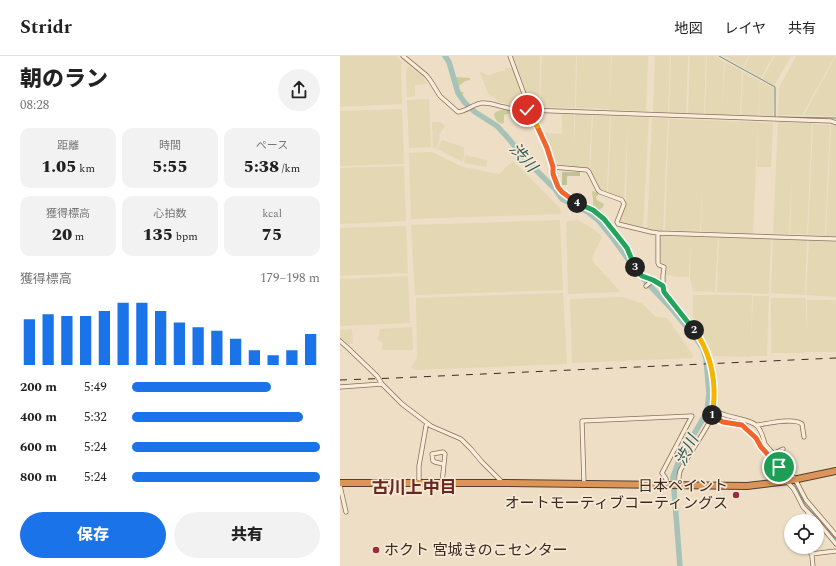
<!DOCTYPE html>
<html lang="ja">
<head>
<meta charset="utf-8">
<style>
	body { margin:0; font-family:Spectral,"Noto Sans JP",serif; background:#f2f2f2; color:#222; height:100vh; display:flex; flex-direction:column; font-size:15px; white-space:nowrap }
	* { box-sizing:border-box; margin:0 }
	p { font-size:13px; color:#767676 }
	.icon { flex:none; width:22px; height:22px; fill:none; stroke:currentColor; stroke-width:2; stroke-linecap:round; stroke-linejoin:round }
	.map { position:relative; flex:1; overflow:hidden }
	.sheet { display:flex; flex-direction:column; background:#fff; width:340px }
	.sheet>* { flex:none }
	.tools { position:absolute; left:444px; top:458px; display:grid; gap:8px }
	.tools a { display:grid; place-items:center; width:40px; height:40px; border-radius:50%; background:#fff; box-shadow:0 1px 3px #0004; font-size:20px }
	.pin { position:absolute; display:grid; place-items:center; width:34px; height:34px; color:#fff; margin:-17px; border:2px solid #fff; border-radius:50%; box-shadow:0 1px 4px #0007 }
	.km { position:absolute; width:20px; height:20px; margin:-10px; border-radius:50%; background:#222; color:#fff; font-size:11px; line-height:20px; text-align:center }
	.round { display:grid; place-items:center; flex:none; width:42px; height:42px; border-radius:21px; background:#f2f2f2 }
	.overview { display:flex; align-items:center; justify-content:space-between; height:68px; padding:0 20px }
	h1 { font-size:22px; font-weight:800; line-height:30px }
	.figures { display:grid; grid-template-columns:repeat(3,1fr); gap:6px; height:68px; padding:4px 20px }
	.figures div { display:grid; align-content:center; border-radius:10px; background:#f2f2f2; text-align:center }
	.figures b { font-size:17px; font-weight:800 }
	.figures small { font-size:11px; font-weight:400 }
	.figures p { font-size:11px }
	.chart { height:112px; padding:8px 20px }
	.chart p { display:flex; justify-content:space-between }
	.chart svg { width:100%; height:72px; margin-top:4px; stroke:#1a73e8; stroke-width:6 }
	.primary-button { display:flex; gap:8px; margin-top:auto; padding:8px 20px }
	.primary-button a { flex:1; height:46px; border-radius:24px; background:#1a73e8; color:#fff; font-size:16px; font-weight:800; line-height:46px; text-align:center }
	.primary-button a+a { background:#f2f2f2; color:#222 }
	ul { padding:0 20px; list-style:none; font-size:13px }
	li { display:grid; grid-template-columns:64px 48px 1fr; align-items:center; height:30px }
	li i { height:10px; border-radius:5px; background:#1a73e8 }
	header { display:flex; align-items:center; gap:24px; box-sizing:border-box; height:56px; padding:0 20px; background:#fff; border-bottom:1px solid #e0e0e0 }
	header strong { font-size:19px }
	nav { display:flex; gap:22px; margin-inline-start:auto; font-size:14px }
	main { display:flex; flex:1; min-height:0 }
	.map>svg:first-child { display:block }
	.farmland { fill:#e4d7b3 }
	.green { fill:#cbcd99 }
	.cemetery { fill:#c1c298 }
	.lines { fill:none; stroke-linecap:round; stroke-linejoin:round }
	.stream { stroke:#6e9084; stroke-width:1 }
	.river { stroke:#a7c2b7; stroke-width:5.5 }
	.street-casing { stroke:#89705b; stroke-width:5 }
	.highway-casing { stroke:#573e2f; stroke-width:8 }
	.street { stroke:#f9ecd9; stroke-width:3.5 }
	.highway { stroke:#dc9558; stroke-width:6 }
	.rail { stroke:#3a2a1f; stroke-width:1; stroke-dasharray:7 7; stroke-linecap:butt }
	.split-1-casing { stroke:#fff; stroke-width:8 }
	.split-2-casing { stroke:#fff; stroke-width:8 }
	.split-3-casing { stroke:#fff; stroke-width:8 }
	.split-4-casing { stroke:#fff; stroke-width:8 }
	.split-5-casing { stroke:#fff; stroke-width:8 }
	.split-6-casing { stroke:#fff; stroke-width:8 }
	.split-1 { stroke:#f0652b; stroke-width:5 }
	.split-2 { stroke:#f5b400; stroke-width:5 }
	.split-3 { stroke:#22a559; stroke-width:5 }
	.split-4 { stroke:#22a559; stroke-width:5 }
	.split-5 { stroke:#f0652b; stroke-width:5 }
	.split-6 { stroke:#f5b400; stroke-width:5 }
	.poi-dot { fill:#982c37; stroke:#f6e9d5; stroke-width:1.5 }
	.labels { text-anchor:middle; stroke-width:3.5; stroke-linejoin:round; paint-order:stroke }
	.poi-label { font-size:15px; fill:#3a2a1f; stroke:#f6e9d5; text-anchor:end }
	.water-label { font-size:16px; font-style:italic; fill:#2f5953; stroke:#f6e9d5 }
	.quarter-label { font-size:17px; font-weight:bold; fill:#66271f; stroke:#f6e9d5 }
</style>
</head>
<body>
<header>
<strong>Stridr</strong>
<nav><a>地図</a><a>レイヤ</a><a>共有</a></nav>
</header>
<main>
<section class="sheet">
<div class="overview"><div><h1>朝のラン</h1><p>08:28</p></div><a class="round"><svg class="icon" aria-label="share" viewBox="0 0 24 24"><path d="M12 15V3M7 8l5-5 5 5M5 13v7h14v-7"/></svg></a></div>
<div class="figures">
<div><p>距離</p><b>1.05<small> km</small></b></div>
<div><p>時間</p><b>5:55</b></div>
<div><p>ペース</p><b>5:38<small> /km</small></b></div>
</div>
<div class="figures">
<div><p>獲得標高</p><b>20<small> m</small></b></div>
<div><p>心拍数</p><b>135<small> bpm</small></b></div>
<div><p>kcal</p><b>75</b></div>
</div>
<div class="chart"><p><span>獲得標高</span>179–198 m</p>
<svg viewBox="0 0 160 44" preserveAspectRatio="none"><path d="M5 44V16M15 44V13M25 44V14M35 44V14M45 44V11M55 44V6M65 44V6M75 44V11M85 44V18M95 44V21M105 44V23M115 44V28M125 44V35M135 44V38M145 44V35M155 44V25"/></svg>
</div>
<ul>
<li><b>200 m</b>5:49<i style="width:74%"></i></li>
<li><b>400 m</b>5:32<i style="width:91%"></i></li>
<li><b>600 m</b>5:24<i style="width:100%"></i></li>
<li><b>800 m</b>5:24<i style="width:100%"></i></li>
</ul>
<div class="primary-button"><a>保存</a><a>共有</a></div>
</section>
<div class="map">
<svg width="496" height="510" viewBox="0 0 496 510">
	<rect width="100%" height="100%" fill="#eedec6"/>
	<path class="farmland" d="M0,0H56L62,6L61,11L62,48L0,51Z
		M173,0H200L199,51L192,50Z
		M202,0H236L235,52L200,51Z
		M237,0H271L270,52L272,0H308L306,55L270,54V53L236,52Z
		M315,0H330L328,56H313Z
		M331,0H348L346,57H329Z
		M350,0H366L364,58L348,57Z
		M367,0H375L384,6L382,56L385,6L402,15L400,60L365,58Z
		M383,0H409L403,11Z
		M410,0H433L421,22L404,12Z
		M435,0H451L434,30L422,23Z
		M456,0H495L462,59H438L439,32Z
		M496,0V60L464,59Z
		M68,10L82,20L87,28L75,29V40L67,41L66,15Z
		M165,12H174L188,51L178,50L162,47L157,45L154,41L149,39L139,15L147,19H150L161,15H165Z
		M403,16L420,25L418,61L401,60Z
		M420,25L434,32L433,61L419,60Z
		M89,43L91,91L69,92L67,44Z
		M62,53L64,108L0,110V55Z
		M222,58H234V96L235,58L252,59L249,112L233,111V110L215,108L204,77L222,78Z
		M253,59L270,60L267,136L260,133L250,112Z
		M271,60L309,62L303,171L280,166L286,143L288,63L284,143L268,136Z
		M312,62L328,63L323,175L307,174Z
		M329,63L382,65L379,149L382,65L418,66L413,178L361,175L362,127L360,175L325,174Z
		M92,66H100L105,70L99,79L100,82L96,93L93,92Z
		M438,66L472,67L467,178H450L452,114L449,178L433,177Z
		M418,67H433L431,111H417Z
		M473,68L490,69L485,180L468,179Z
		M491,69H496V180H486Z
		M102,84L124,91V98L123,106L97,93Z
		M92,96L123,111L159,118L173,105L220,152L221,158L71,163L69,97Z
		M125,99L147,104L146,111L124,107Z
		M64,110L66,165L0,168V112Z
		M220,164L223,234L75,239L71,169Z
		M237,164L247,169L259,177L262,181L252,201L253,206L280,235L279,236L228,238L226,165Z
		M66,170L68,217L0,220V172Z
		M320,179L351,180L349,221H336L325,218L327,209L321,207Z
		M351,180L378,181L375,236L353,235L350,222Z
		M379,181L413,182L412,221L413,182L431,183L429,238L377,236Z
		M433,183L467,184L465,239L431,237Z
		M469,185L496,186V241L466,239Z
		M68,220L70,267L0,270V223Z
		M223,237L227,308L76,314L71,312L77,302L76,242Z
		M353,239H412L411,289L413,240H429L427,300H411V301L374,300L353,261Z
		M283,241L303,248L316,261L327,262L353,299L352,302L232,307L230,243Z
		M431,242H466V282L467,244H496V296H466L465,297H431Z
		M72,271L73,294H46L41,293L43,288L41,285L38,284L40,273Z
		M12,273L13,288H7L0,283V274Z"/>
	<path class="green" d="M117,21L130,22V24L125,25L119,30V34L124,37L122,39H118C115,36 113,30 113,25L115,22Z
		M164,53L176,56C173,59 168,57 164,59V67C159,69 154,63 154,58L156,56Z
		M252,135L257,136L259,138L256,141L257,144L264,148L263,151L258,155L253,151V143Z"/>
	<path class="cemetery" d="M222,116H240V120H227V129H222Z"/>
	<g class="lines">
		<path class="stream" d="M379,0L435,31V61
			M439,61L496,62
			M367,356L372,358
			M375,360L391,365L406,367L419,381L426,393L437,404
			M439,407L450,422
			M453,426L465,448L496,483"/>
		<path class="river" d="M105,0L109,6L118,37L125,47L135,56L157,70L168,82L186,104L215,133L222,143L248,156L258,164L272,181L298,217L331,252L355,281L363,293L366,303L369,337L367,356L340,402L333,421L340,510"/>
		<defs>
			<path id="street" d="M63,0L86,19L90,24L100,40L118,56C127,55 133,48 142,47C150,46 157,50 164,51C171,53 179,54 187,54L491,65L496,67
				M170,0L190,54L207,92L213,111V117L218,131L222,136L240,148L253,154L264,163L280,183L287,192L299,217L302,220L313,224L323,230L324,236C334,250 347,262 356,277C369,296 375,318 374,341C373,349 374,357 370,365C361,382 349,398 340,415L339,420V428
				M213,111L247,114L249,116L258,134L260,136L282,144L284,148L277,166L278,168L311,176L318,177L496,183
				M318,177V207L319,209L324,211L323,220V230
				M306,230L313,224
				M0,285L9,293L37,320L42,328L62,348L91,370L121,383L131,393L142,406L163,427
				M0,331L42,328
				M373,354C385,362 410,362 417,370C422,375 423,382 425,388C428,392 432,396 435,400
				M372,360L383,366L402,369L411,376L416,382L421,391L439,411L446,423V425L453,432L456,437L463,451L477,465L496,488
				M417,369C427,368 454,361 462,368L464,381
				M443,393L437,396L435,400L455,423L466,444L496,479
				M79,427V410L86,370L87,367
				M102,427L105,398L103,396L92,398L93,405L95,406L103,408
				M244,428L242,365L352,360L322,417L326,423L327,429
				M0,430L6,456
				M468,457L469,465
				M471,491L473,510
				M471,498L496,495"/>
			<path id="highway" d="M0,427H163L407,430L448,425L496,415"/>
		</defs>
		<use href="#street" class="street-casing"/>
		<use href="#highway" class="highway-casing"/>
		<use href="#street" class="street"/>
		<use href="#highway" class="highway"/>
		<path class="rail" d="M0,324L55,322L496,302"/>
	</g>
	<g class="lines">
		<defs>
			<path id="split-1" d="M372,359V360L383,366L402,369L416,382L421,391L439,411"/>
			<path id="split-2" d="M354,274C369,293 375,319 374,343C373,349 374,354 372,359"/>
			<path id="split-3" d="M295,211L299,217L302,220L313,224L323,230L324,236L354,274"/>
			<path id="split-4" d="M237,147L253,154L264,163L280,183L287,192L295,211"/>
			<path id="split-5" d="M197,70L207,92L213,111V118L218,131L222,136L237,147"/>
			<path id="split-6" d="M187,54H190L197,70"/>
		</defs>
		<use href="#split-1" class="split-1-casing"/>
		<use href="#split-2" class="split-2-casing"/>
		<use href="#split-3" class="split-3-casing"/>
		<use href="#split-4" class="split-4-casing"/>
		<use href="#split-5" class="split-5-casing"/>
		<use href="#split-6" class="split-6-casing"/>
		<use href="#split-1" class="split-1"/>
		<use href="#split-2" class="split-2"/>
		<use href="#split-3" class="split-3"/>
		<use href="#split-4" class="split-4"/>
		<use href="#split-5" class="split-5"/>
		<use href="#split-6" class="split-6"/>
	</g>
	<g class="poi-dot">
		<circle cx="396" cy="439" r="4"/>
		<circle cx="36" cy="494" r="4"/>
	</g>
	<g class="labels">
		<g class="poi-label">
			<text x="388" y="435">日本ペイント<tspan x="388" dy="17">オートモーティブコーティングス</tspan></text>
			<text x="44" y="499" text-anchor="start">ホクト 宮城きのこセンター</text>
		</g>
		<g class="water-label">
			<text transform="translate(184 101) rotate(48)" y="6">渋川</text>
			<text transform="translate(346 394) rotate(-63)" y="6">渋川</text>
		</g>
		<g class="quarter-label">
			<text x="74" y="437">古川上中目</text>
		</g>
	</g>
</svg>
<div class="tools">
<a><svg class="icon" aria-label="locate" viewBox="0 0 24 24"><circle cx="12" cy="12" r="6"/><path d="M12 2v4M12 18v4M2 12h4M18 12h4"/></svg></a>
</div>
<div class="pin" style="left:439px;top:411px;background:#1e9e55"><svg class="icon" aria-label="arrive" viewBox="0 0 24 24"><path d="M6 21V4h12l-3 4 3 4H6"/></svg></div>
<div class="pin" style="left:187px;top:54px;background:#d93025"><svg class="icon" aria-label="check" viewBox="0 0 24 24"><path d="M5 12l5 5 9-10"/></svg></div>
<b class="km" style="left:372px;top:359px">1</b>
<b class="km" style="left:354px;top:274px">2</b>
<b class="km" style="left:295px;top:211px">3</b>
<b class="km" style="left:237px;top:147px">4</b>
</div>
</main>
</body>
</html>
